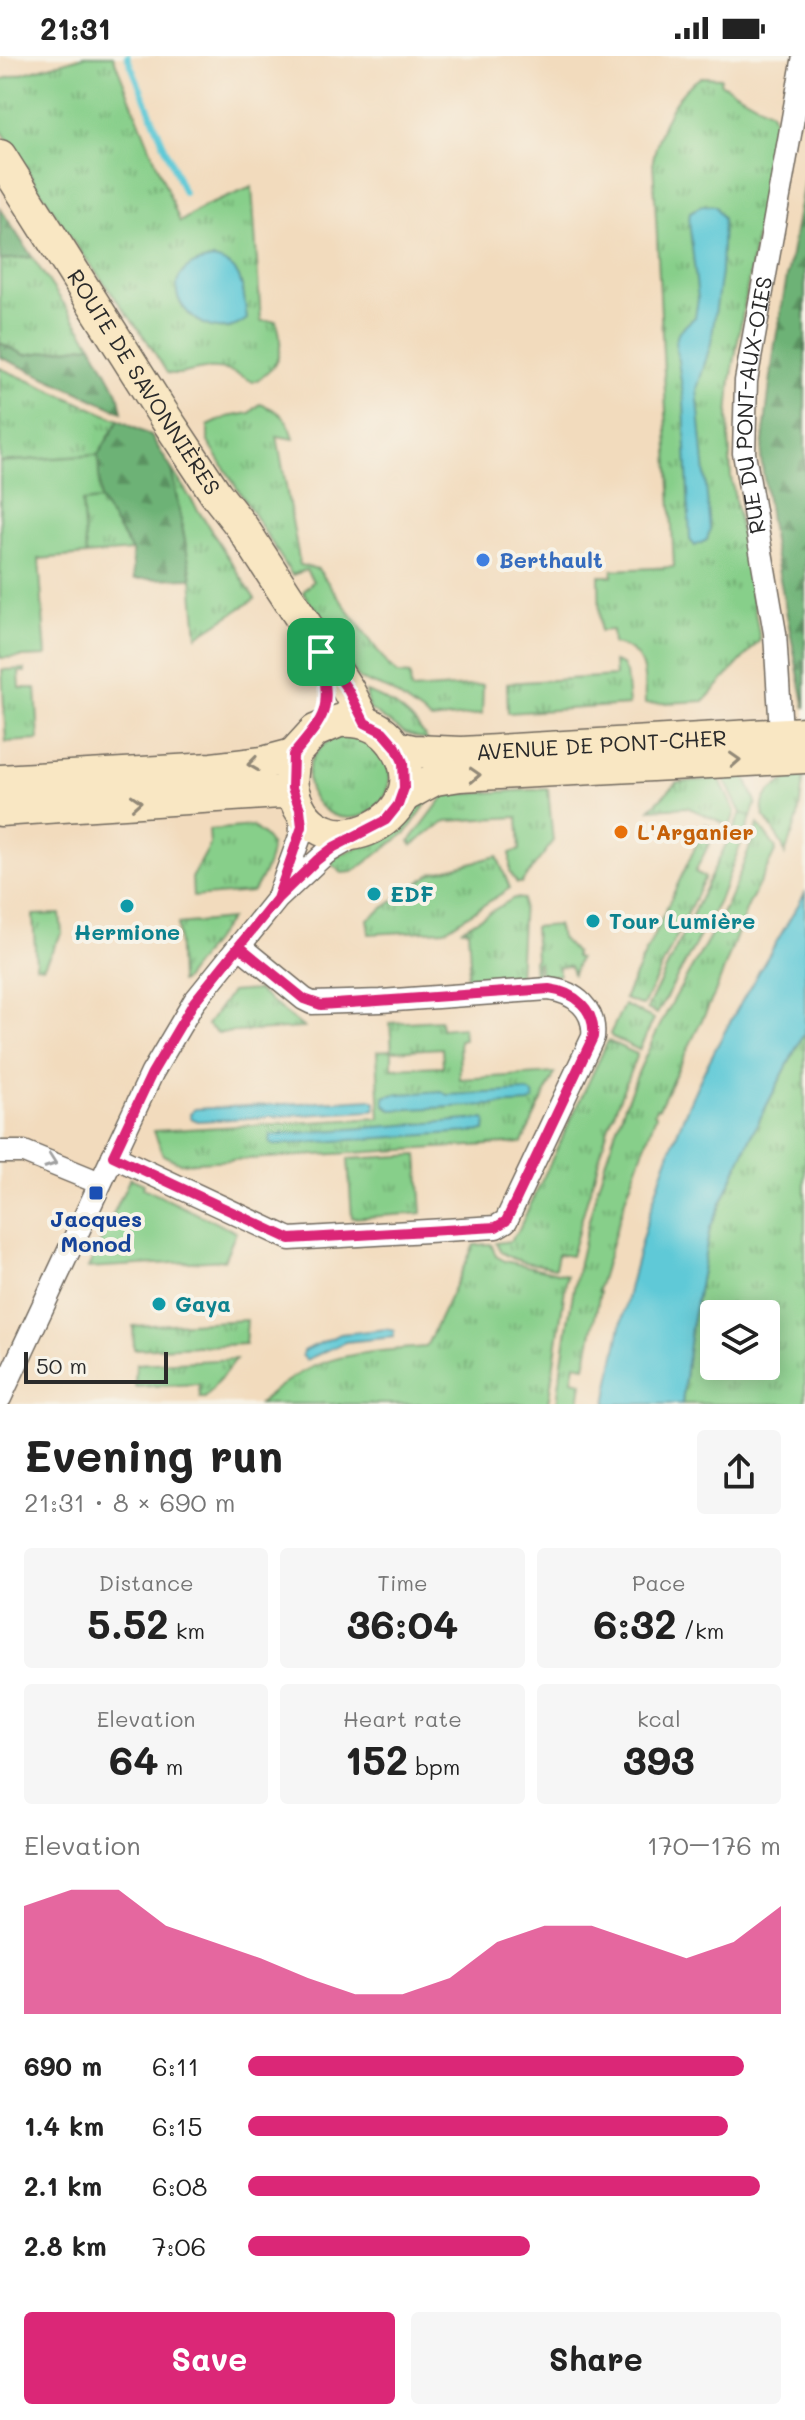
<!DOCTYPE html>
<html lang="en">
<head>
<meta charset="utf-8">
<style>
	body { margin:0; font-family:Mali,sans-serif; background:#f6f6f6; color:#222; height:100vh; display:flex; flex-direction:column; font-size:30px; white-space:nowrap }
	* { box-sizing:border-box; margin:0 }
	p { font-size:26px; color:#767676 }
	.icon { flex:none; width:44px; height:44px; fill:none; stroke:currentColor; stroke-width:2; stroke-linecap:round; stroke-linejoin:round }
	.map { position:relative; height:1348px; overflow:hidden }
	.side { display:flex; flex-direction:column; background:#fff; flex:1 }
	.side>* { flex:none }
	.controls { position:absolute; left:700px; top:1244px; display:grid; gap:16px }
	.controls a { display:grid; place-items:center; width:80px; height:80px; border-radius:8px; background:#fff; box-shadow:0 4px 20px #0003; font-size:40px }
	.scale { position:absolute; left:24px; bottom:20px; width:144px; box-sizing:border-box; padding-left:8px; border:4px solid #2b2b2b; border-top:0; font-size:22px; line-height:28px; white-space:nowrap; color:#2b2b2b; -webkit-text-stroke:6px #f7f3e8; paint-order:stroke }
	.pin { position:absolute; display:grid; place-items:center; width:68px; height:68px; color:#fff; margin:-34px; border-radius:16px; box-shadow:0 4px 12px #0006 }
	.round { display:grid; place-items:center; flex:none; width:84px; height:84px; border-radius:8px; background:#f6f6f6 }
	.head { display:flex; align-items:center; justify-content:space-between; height:136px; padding:0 24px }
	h1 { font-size:44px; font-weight:800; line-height:60px }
	.metrics { display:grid; grid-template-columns:repeat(3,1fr); gap:12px; height:136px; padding:8px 24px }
	.metrics div { display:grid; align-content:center; border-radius:8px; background:#f6f6f6; text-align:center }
	.metrics b { font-size:40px; font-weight:800 }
	.metrics small { font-size:22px; font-weight:400 }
	.metrics p { font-size:22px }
	.chart { height:224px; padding:16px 24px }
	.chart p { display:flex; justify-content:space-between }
	.chart svg { width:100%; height:144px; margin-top:8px; fill:#db2777; opacity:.7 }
	.button { display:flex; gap:16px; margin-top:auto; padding:16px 24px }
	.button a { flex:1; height:92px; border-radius:8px; background:#db2777; color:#fff; font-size:32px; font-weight:800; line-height:92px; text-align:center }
	.button a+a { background:#f6f6f6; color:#222 }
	ul { padding:0 24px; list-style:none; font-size:26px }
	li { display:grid; grid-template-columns:128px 96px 1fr; align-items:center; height:60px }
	li i { height:20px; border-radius:10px; background:#db2777 }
	.status { display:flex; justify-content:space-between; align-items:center; height:56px; padding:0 40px; background:#fff; direction:ltr }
	.status svg { height:22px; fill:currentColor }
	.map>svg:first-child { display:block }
	.grass { fill:url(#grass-tufts); stroke:#597d5a; stroke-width:2; fill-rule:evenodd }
	.forest { fill:url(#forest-firs); stroke:#4c6e50; stroke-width:2 }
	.green { fill:#87cf8a; stroke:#597d5a; stroke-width:2 }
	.water { fill:#5ec9d7; stroke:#447a81; stroke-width:2 }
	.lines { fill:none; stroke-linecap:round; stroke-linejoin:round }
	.stream { stroke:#5ec9d7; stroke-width:6 }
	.minor-casing { stroke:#71695e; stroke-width:25 }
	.secondary-casing { stroke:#71695e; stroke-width:35 }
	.minor { stroke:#fff; stroke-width:22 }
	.secondary { stroke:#f9e7c3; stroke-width:32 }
	.oneway { stroke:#928977 }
	.oneway2 { stroke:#a0a0a0 }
	.route-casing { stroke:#fff; stroke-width:16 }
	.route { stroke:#db2777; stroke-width:10 }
	.shop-dot { fill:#3f7fe0; stroke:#f7f3e8; stroke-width:3 }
	.food-dot { fill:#e8710a; stroke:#f7f3e8; stroke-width:3 }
	.culture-dot { fill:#0f9aa8; stroke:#f7f3e8; stroke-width:3 }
	.transit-dot { fill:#1a4fb4; stroke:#f7f3e8; stroke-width:3 }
	.labels { text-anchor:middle; stroke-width:8; stroke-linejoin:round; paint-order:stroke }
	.street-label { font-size:22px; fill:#2b2b2b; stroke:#f7f3e8 }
	.shop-label { font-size:22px; font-weight:bold; fill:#366cbe; stroke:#f7f3e8; text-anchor:start }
	.food-label { font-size:22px; font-weight:bold; fill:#c56008; stroke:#f7f3e8; text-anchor:start }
	.culture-label { font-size:22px; font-weight:bold; fill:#0d838f; stroke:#f7f3e8; text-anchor:start }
	.transit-label { font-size:22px; font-weight:bold; fill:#164399; stroke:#f7f3e8 }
</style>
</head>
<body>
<div class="status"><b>21:31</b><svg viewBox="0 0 49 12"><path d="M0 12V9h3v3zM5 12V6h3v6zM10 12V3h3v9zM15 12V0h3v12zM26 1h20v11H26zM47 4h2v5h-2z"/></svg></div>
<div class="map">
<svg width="805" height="1348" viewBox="0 0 805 1348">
	<defs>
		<pattern id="grass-tufts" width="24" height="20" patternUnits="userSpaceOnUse" patternTransform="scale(2)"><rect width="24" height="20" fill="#87cf8a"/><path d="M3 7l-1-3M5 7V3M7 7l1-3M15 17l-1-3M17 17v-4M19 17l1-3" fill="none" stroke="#6fa871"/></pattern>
		<pattern id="forest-firs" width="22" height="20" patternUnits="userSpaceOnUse" patternTransform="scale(2)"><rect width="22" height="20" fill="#6db276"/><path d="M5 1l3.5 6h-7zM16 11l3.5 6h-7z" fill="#5a9161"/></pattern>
	</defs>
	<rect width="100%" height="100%" fill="#f7f3e8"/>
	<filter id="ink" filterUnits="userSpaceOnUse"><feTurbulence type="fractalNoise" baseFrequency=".0125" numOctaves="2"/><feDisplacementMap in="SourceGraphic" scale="16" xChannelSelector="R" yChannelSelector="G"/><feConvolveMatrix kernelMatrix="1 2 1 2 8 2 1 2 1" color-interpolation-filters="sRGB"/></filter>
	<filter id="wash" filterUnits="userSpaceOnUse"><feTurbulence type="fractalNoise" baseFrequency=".006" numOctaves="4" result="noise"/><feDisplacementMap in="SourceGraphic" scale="32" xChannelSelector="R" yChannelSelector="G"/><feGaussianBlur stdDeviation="1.8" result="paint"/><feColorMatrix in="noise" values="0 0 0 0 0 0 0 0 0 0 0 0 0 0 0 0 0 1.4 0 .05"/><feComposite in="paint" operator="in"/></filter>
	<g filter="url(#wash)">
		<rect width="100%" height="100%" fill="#f2dbbd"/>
		<path class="grass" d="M84,0H113L180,166L203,151L252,131L261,265H276C286,291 279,314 253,326C234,315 220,310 198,314C187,316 178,320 167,317L148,286L70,181L0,72V24Z
			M701,21L721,22L720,27L771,56L776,68L731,324L728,361L731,421L760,584L704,645L645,648C644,620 648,594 613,588L612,574L600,575L599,520H612V514L674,511L653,104C659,73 672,39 701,21Z
			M32,201L92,289L25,299L0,287V204Z
			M0,312L119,364L98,399L0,406Z
			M260,348C279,354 289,362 294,383L277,380L300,509L318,513L389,610L398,618L410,619L411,634L483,629L482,658L431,664L389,634L359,623L303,536L313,525L306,514L292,519L208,386V370L227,361L250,357Z
			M171,412L255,543L197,580L192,522Z
			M100,444L132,495L86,499L82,445Z
			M614,606L622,609L626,617L629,649L508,657L507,627L615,620Z
			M25,613V616H19L20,632H36L39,684L6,686L2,614Z
			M366,636C393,645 413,660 428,685L405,677L369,653Z
			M308 721a41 41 0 1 1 82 0a41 41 0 1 1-82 0Z
			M804,719L798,761L785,798C782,782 770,773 764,759C756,736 788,722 804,719Z
			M719,723L735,756L730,770L687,751L650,753L677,726Z
			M548,733L553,786L521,827H517L510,816V797L520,794L518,761L447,765L412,789L410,785L445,739Z
			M429,744L407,776L353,816L342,817L327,804L389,779L414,752Z
			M741,757L751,761L718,847L657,958L647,953Z
			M706,768L716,774L695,816L705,821L643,950L624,943Z
			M758,768L776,792L775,796L747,852L715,937L659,1052H656L654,1057L656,1059L626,1141L599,1230L598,1235L600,1236L585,1310L575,1308L572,1324L582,1326L579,1348H557C570,1225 598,1099 652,986C674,938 704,895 727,848C739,822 748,795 758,768Z
			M252,770C258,775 267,781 270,788C274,800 260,827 252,836L193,841L192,822L210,789L209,774Z
			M497,800L510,832L445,874L369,878L368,863L432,817Z
			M514,842L523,843L519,922L466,925L470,906L468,874L462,873Z
			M60,858L62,877L43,911L36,910L33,859Z
			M230,863L182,926H180L178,868Z
			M557,869L561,882L575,897V901L579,902L573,918L570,910L559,911V919L540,921L539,906L536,907L537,921H534L533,904L536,903L534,871Z
			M257,934L304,972L218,977L207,969L231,936Z
			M624,949L654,963L639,994L612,981L610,978Z
			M440,964L441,973L463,971L464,983L459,984L460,1023L555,1017L522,1087L180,1107L163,1099L154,1075L380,1062L377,995L392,994L390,967ZM442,992L443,1010L392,1012V995Z
			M805,979V1348H682L691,1272L710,1172L753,1076L802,981ZM714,1258H766V1310H714Z
			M608,985L637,998L608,1072L571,1200L558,1198L555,1212C537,1207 503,1207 496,1187L510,1185L518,1175Z
			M418,1099L422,1157L352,1162L348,1103Z
			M491,1188L496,1200L505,1205L567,1219L548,1348H259C311,1297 358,1297 426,1291L474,1189Z
			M247,1264L245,1288L134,1293L133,1270Z
			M236,1303L205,1342H200L199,1328L135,1331L136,1308Z"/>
		<path class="forest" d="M805,120V652L774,492L761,402L775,288Z
			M0,152L32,201L0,204Z
			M0,287L25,299L92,289L118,337L122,356L0,301Z
			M119,364L151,380L171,412L192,522L134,523L132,495L100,444L98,399Z"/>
		<path class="green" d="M98,399L100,444L82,446L86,499L39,503L46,600L0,602V406Z
			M745,721L756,746L751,761L741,757L724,723Z
			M130,1122L144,1128L143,1132L236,1176L224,1204L88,1212Z"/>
		<path class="water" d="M703,149L715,150L723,163L721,216L711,287L697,333L710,473L707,484L695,490L690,484L684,345L675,285L679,275L695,261L698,243L689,165L690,156Z
			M213,203C245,209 243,235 247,263C202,300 134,215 213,203Z
			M805,837V979L802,981L753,1076L710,1172L691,1272L682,1348H606C623,1247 647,1145 688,1050C720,976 765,907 805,837Z
			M442,1035L447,1039L528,1035L533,1038L534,1044L530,1047L391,1054L385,1049L384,1041L389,1039Z
			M371,1043L375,1046V1053L370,1055L198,1065L191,1062L190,1057L195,1053Z
			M483,1063L486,1064L485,1075L274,1089L270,1087V1079Z
			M387,1273L394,1275V1281L345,1286L306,1304L302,1299L303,1295L340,1278Z"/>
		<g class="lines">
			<path class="stream" d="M127,0L184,137"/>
		</g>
	</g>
	<g filter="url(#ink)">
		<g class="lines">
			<defs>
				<g id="minor">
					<path id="s1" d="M782,692L775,577L744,397L746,325L804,0"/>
					<path d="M280,835L301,778L300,753"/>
					<path d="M0,1096H24L100,1127"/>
					<path d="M113,1100L290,1183L496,1171L506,1165L593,981C596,954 575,936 549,933L381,945L312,947L304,943L239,890"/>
					<path d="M0,1342L152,1017L194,946L277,843L326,797L359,778"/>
				</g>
				<g id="secondary">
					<path id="s2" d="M0,100L163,358L216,438L242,471L348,634L365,667"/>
					<path d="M339,665C361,663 380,669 393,687C448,757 318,825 293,736C289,723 294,712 293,699L315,675Z"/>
					<path id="s3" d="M396,691L413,695L462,697L805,677"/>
					<path d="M0,725L212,713L263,707L293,699"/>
					<path d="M402,741L435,723L460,719L805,701"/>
					<path d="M0,754L280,736L294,738"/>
				</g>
			</defs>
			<use href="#minor" class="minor-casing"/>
			<use href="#secondary" class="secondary-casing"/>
			<use href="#minor" class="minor"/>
			<use href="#secondary" class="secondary"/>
		</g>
		<defs><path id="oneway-chevron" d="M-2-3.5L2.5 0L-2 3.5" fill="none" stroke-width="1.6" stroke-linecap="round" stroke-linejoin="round" transform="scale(2)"/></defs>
		<g class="oneway">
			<use href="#oneway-chevron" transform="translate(735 704) rotate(-3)"/>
			<use href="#oneway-chevron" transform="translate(253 708) rotate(172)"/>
			<use href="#oneway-chevron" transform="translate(475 719) rotate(-3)"/>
			<use href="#oneway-chevron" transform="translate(136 746) rotate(-4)"/>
		</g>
		<use class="oneway2" href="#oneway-chevron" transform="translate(51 1106) rotate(20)"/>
	</g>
	<g class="lines" filter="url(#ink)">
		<defs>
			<path id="route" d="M321,596C329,655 331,654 293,699L292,732L300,753L302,771L277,843L194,946L152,1017L113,1100L290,1183L496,1171L506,1165L593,981C596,954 575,936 549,933L321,949L304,943L239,890L277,843L317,804L334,791L386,764L398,749L404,732L403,706L396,691L383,676L365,667L348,634L321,596"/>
		</defs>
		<use href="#route" class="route-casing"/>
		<use href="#route" class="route"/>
	</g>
	<circle class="shop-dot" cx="483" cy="504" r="8"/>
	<circle class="food-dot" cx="621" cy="776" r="8"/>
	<g class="culture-dot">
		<circle cx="374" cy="838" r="8"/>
		<circle cx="127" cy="850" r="8"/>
		<circle cx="593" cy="865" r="8"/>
		<circle cx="159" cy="1248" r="8"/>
	</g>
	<rect class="transit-dot" x="88" y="1129" width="16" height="16" rx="4"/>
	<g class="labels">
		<g class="street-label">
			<text dy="8" stroke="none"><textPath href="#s2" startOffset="268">ROUTE DE SAVONNIÈRES</textPath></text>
			<text dy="8" stroke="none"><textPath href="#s1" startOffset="346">RUE DU PONT-AUX-OIES</textPath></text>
			<text dy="8" stroke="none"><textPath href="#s3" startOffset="206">AVENUE DE PONT-CHER</textPath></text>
		</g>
		<g class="shop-label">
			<text x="499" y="512">Berthault</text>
		</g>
		<g class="food-label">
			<text x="637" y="784">L'Arganier</text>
		</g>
		<g class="culture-label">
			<text x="390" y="846">EDF</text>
			<text x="609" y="873">Tour Lumière</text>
			<text x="127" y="884" text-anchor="middle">Hermione</text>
			<text x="175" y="1256">Gaya</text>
		</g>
		<g class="transit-label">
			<text x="96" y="1171">Jacques<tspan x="96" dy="25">Monod</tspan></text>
		</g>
	</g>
</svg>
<div class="controls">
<a><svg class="icon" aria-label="layers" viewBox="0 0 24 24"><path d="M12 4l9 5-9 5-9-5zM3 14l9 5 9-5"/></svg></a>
</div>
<div class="scale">50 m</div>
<div class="pin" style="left:321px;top:596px;background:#1e9e55"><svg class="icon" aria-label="arrive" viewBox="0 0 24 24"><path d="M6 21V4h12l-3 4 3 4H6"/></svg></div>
</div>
<section class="side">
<div class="head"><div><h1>Evening run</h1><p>21:31 · 8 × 690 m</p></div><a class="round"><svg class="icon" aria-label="share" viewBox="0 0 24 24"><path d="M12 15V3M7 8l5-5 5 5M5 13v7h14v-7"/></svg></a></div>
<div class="metrics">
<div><p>Distance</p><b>5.52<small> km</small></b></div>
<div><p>Time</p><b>36:04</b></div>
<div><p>Pace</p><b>6:32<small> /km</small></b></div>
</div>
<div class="metrics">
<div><p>Elevation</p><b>64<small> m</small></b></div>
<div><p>Heart rate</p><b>152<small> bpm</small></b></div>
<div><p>kcal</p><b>393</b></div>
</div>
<div class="chart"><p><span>Elevation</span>170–176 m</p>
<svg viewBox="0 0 160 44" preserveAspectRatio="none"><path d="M0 44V11L10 6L20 6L30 17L40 22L50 27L60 33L70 38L80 38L90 33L100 22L110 17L120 17L130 22L140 27L150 22L160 11V44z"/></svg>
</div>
<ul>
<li><b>690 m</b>6:11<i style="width:93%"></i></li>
<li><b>1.4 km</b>6:15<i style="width:90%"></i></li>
<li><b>2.1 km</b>6:08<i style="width:96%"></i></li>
<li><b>2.8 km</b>7:06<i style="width:53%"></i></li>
</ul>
<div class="button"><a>Save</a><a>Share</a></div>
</section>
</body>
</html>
